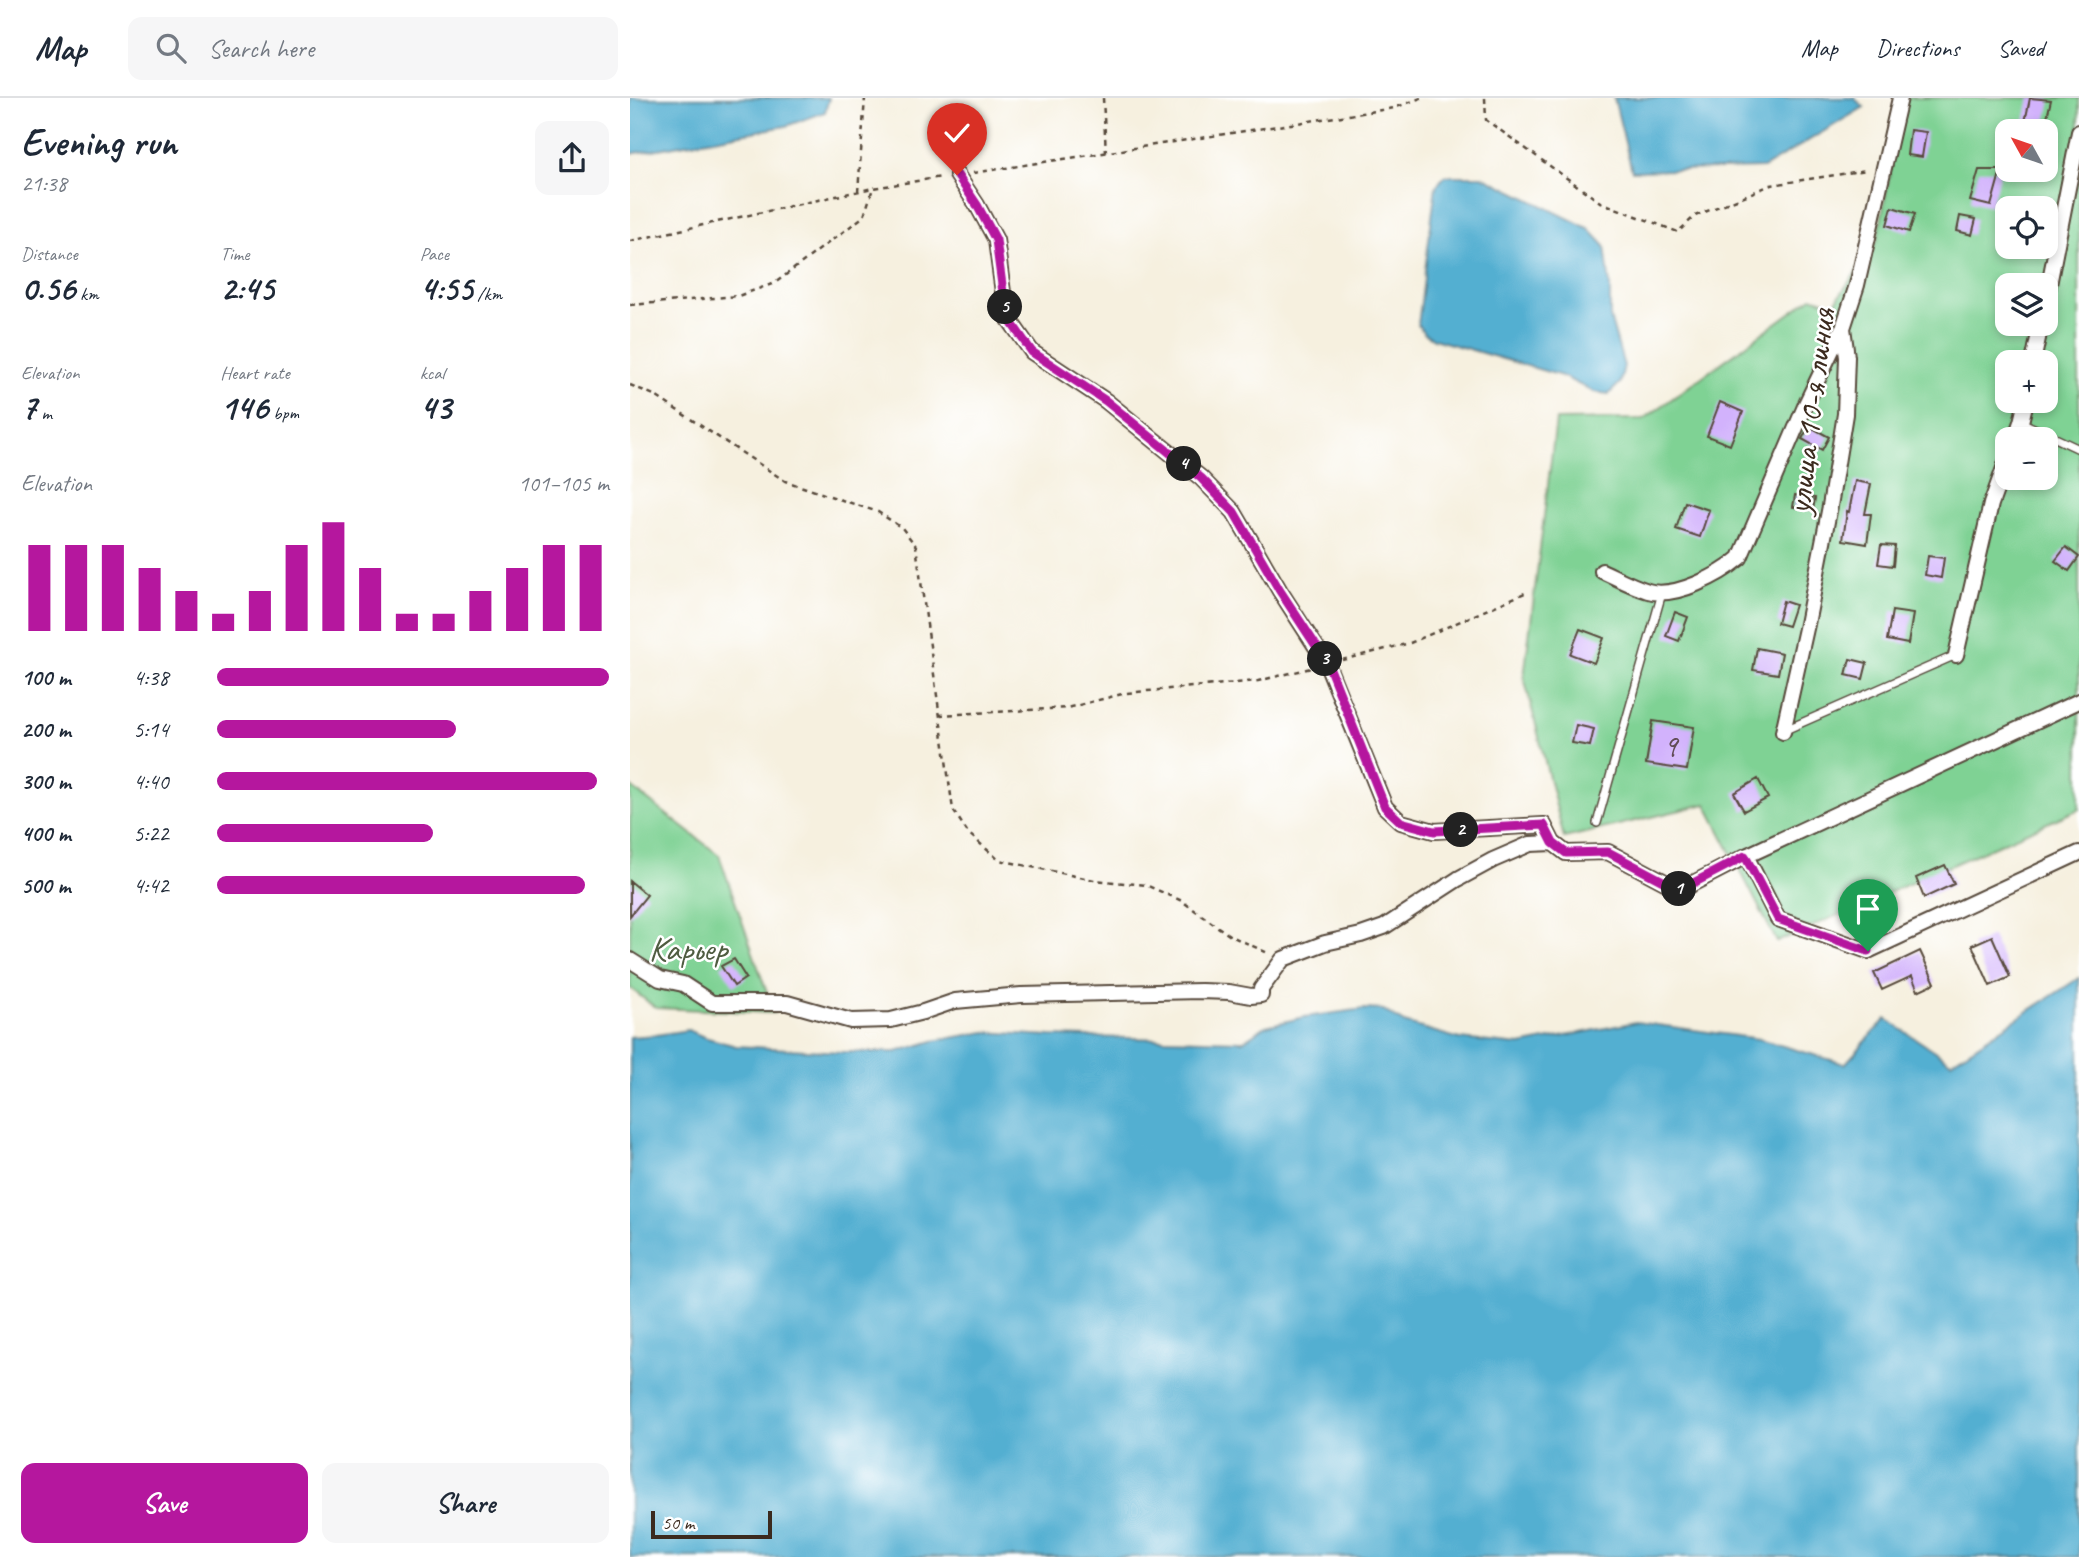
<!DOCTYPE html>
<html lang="en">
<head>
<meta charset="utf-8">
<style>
	body { margin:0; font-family:Caveat,sans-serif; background:#f6f6f7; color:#1f2937; height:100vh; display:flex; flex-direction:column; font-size:26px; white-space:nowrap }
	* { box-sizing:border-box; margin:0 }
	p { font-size:23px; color:#747a83 }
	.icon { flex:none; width:38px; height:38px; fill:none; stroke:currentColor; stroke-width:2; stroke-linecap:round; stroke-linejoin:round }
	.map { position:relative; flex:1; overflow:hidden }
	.drawer { display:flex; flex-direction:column; background:#fff; width:630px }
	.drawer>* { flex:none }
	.needle { width:46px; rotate:310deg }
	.fabs { position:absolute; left:1365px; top:21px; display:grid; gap:14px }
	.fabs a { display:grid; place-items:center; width:63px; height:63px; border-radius:14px; background:#fff; box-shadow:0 4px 10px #0003; font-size:35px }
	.scale { position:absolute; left:21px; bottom:18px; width:121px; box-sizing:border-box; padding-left:7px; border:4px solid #3b2a1e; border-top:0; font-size:19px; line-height:24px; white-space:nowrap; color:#3b2a1e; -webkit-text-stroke:5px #fff; paint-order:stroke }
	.pin { position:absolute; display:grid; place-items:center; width:60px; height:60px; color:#fff; margin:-72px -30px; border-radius:50% 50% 50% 0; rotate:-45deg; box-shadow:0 0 7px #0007 }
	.pin .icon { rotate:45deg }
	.km { position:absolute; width:35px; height:35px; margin:-18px; border-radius:50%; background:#222; color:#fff; font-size:19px; line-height:35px; text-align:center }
	.round { display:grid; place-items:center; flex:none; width:74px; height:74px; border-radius:14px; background:#f6f6f7 }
	.overview { display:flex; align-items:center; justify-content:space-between; height:119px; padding:0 21px }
	h1 { font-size:38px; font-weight:800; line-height:52px }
	.stats { display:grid; grid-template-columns:repeat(3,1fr); gap:10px; height:119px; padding:7px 21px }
	.stats div { display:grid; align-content:center }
	.stats b { font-size:35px; font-weight:800 }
	.stats small { font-size:19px; font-weight:400 }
	.stats p { font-size:19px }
	.chart { height:196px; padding:14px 21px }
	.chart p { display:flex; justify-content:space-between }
	.chart svg { width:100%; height:126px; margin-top:7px; stroke:#b5179e; stroke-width:6 }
	.action { display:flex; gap:14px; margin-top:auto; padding:14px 21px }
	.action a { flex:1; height:80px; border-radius:14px; background:#b5179e; color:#fff; font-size:28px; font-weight:800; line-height:80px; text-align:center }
	.action a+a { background:#f6f6f7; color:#1f2937 }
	ul { padding:0 21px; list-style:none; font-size:23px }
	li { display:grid; grid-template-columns:112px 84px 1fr; align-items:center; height:52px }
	li i { height:18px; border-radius:9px; background:#b5179e }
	header { display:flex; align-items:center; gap:42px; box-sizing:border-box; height:98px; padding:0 35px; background:#fff; border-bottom:2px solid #e0e1e3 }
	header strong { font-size:33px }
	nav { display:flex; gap:38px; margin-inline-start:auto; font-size:24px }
	.search { width:490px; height:63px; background:#f6f6f7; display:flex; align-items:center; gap:18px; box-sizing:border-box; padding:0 24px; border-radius:14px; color:#747a83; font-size:26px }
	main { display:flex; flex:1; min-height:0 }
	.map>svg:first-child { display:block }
	.green { fill:#7fd294; stroke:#5d7e59; stroke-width:2; fill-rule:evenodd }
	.water { fill:#53afd1; stroke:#476c78; stroke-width:2 }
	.building { fill:#d2b2fc }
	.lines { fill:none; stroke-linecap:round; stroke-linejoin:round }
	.service-casing { stroke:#57483b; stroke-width:10 }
	.minor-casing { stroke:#57483b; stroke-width:18 }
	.path { stroke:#57483b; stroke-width:2.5; stroke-dasharray:5 5; stroke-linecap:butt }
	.service { stroke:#fff; stroke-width:7 }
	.minor { stroke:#fff; stroke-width:14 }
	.route-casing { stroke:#fff; stroke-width:14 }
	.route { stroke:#b5179e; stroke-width:9 }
	.labels { text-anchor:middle; stroke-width:5; stroke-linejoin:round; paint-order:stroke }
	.number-label { font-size:32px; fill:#614c56 }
	.street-label { font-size:35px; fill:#3b2a1e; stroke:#fff }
	.park-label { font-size:35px; fill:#4f5c41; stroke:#fff }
</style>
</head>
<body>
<header>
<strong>Map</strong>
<div class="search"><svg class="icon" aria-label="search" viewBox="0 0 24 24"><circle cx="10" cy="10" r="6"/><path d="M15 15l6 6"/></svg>Search here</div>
<nav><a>Map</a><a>Directions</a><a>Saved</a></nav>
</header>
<main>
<section class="drawer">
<div class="overview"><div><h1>Evening run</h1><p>21:38</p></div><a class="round"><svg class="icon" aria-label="share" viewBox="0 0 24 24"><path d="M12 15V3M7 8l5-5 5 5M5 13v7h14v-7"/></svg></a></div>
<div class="stats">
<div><p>Distance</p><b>0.56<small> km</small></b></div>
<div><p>Time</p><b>2:45</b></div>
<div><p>Pace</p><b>4:55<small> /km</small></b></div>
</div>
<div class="stats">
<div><p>Elevation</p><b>7<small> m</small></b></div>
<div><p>Heart rate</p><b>146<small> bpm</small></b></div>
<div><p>kcal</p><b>43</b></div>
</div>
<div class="chart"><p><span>Elevation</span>101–105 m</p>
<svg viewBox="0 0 160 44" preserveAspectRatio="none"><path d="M5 44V14M15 44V14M25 44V14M35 44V22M45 44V30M55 44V38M65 44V30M75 44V14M85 44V6M95 44V22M105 44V38M115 44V38M125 44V30M135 44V22M145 44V14M155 44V14"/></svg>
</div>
<ul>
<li><b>100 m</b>4:38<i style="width:100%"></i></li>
<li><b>200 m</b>5:14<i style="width:61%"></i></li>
<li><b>300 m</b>4:40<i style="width:97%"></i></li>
<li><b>400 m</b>5:22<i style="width:55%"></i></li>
<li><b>500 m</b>4:42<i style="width:94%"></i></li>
</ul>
<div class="action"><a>Save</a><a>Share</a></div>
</section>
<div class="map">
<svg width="1449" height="1459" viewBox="0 0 1449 1459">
	<rect width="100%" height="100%" fill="#fff"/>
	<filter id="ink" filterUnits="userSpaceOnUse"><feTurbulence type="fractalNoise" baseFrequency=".0143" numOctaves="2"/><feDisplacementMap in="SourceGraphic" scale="14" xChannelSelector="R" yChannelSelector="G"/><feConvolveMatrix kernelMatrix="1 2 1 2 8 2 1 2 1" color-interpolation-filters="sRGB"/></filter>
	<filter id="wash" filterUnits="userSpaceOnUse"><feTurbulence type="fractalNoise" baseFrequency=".00686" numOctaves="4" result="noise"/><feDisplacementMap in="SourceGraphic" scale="28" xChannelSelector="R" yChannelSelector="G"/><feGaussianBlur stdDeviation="1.57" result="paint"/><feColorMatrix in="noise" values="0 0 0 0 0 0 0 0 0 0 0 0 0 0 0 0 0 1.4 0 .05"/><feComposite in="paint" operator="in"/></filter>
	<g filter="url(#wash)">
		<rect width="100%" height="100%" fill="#f6f0df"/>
		<path class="green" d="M1274,0H1449V711L1147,844L1076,706L934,740L894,579L926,322L1014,321L1182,199L1204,206L1247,143ZM1377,33H1416V72H1377ZM1377,110H1416V149H1377ZM1377,187H1416V226H1377ZM1377,264H1416V303H1377ZM1377,341H1416V380H1377Z
			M0,688L89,757L144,915L26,910L0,890Z"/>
		<path class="water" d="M0,0H199L195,14L156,28L0,56Z
			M984,0H1224L1234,9L1133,70L1002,73Z
			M815,78H852L958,130L975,148L980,188V219L994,268L990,285L979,296L964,294L932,278L804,241L794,235L788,227L806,88Z
			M1449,880V1459H0V939L26,937L58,932L74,939L106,948L212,954H266L303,943L355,934L420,938L613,943L636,928L675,919L734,911L753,912L774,925L830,941L890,947L1006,924L1129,941L1215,966L1256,921L1321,964Z"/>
		<g id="blocks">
			<path class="building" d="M1400,0L1421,2L1415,28L1395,24Z
				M1280,32L1296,34L1292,59L1277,57Z
				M1349,72H1371L1361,108L1340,103Z
				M1262,109L1285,116L1279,134L1257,127Z
				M1330,118L1346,121L1342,137L1327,133Z
				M1090,304L1113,314L1100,347L1077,338Z
				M1179,328L1199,339L1192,352L1172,341Z
				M1225,383L1241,386L1235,416H1241L1237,446L1213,442L1217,413L1219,414Z
				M1165,397L1185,400L1183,412L1163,409Z
				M1055,404L1079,412L1070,439L1046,431Z
				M1251,447L1265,448L1263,468L1248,466Z
				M1436,449L1449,459L1439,473L1425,463Z
				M1298,458L1314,460L1311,480L1295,477Z
				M1153,503L1165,507L1158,528L1147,525Z
				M1262,513L1283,516L1278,546L1257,542Z
				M1045,514L1058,519L1049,543L1036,538Z
				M950,531L974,540L964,565L940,556Z
				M1127,550L1152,555L1148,576L1123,572Z
				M1220,561L1237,565L1233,581L1216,577Z
				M1023,623L1064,629L1057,672L1016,666Z
				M946,627L964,631L960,648L942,645Z
				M1128,681L1138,700L1114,713L1104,695Z
				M1315,767L1324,786L1294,800L1286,780Z
				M0,783L17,797L0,818Z
				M1362,838L1380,879L1360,888L1342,847Z
				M1290,853L1305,885L1288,893L1282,878L1252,892L1244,875Z
				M104,861L116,880L104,888L91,868Z"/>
		</g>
	</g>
	<g filter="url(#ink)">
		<use href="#blocks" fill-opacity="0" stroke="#57483b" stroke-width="2"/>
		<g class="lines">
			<defs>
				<path id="service" d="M1391,324L1449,351
					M1153,633L1326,557
					M967,725L1032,495"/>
				<path id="minor" d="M327,77L347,107L366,142L376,217L402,254L476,303L571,380L604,414L650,493L697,566L755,709L771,724L804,733L914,727L923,745L936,755L978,754L1050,792L1116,758L1148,821L1238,853L1449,755
					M1416,202L1449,34
					M1403,264L1411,226
					M1385,341L1391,324L1396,303
					M972,473C987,480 1002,488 1018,493C1045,501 1090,477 1110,460L1176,306L1212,231
					M1326,557L1361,406L1377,362
					M1153,634L1177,526L1200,408L1215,316L1217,259L1213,230L1227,187L1270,0
					M1116,758L1449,603
					M0,862L30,881L53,886L82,905H157L221,923L261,922L293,914L325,903L391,897L571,893L599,894L621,898L631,897V891L653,861L695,845L731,837L754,829L828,781L863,762L900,746L923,745"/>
			</defs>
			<use href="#service" class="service-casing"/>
			<use href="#minor" class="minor-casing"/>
			<path class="path" d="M473,0L476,55
				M855,0L856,22L970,104L1048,134L1065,118L1141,87L1237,72
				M343,75L764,10L791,0
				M228,94L235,0
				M0,143L243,90L312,79
				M0,207L108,198L145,185L234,118L243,90
				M0,287L24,297L155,383L248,414L272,430L286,448L323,712L338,735L369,762L464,782L516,787L552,803L599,837L640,856
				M712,562L780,545L895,495
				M309,617L437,610L496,595L628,583L681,570"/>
			<use href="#service" class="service"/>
			<use href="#minor" class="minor"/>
		</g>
	</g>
	<g class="lines" filter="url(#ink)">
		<defs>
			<path id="route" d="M327,77L347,107L366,142L376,217L402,254L476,303L571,380L604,414L650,493L698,566L755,709L771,724L804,733L914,727L923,745L936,755L978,754L1050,792L1115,758L1148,821L1238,853"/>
		</defs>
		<use href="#route" class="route-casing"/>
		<use href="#route" class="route"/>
	</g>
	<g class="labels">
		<g class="number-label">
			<text x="1040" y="658">9</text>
		</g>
		<g class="street-label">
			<text transform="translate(1180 313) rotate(-83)" y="12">улица 10-я линия</text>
		</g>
		<g class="park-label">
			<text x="58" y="862">Карьер</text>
		</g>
	</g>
</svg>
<div class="fabs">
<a><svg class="needle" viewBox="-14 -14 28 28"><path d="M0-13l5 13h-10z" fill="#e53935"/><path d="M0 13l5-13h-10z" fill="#747a83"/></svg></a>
<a><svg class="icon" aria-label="locate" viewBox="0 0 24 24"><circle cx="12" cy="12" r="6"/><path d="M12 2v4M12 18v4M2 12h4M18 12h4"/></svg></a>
<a><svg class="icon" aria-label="layers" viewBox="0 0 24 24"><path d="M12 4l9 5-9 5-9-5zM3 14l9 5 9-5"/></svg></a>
<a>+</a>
<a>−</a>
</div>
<div class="scale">50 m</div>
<div class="pin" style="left:1238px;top:853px;background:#1e9e55"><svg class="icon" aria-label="arrive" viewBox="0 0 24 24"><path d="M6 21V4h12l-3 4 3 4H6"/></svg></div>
<div class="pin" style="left:327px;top:77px;background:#d93025"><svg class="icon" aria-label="check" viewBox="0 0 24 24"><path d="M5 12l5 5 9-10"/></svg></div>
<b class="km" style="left:1049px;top:791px">1</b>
<b class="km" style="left:831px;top:732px">2</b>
<b class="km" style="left:695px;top:561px">3</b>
<b class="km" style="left:554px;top:366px">4</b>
<b class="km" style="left:375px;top:209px">5</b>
</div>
</main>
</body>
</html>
